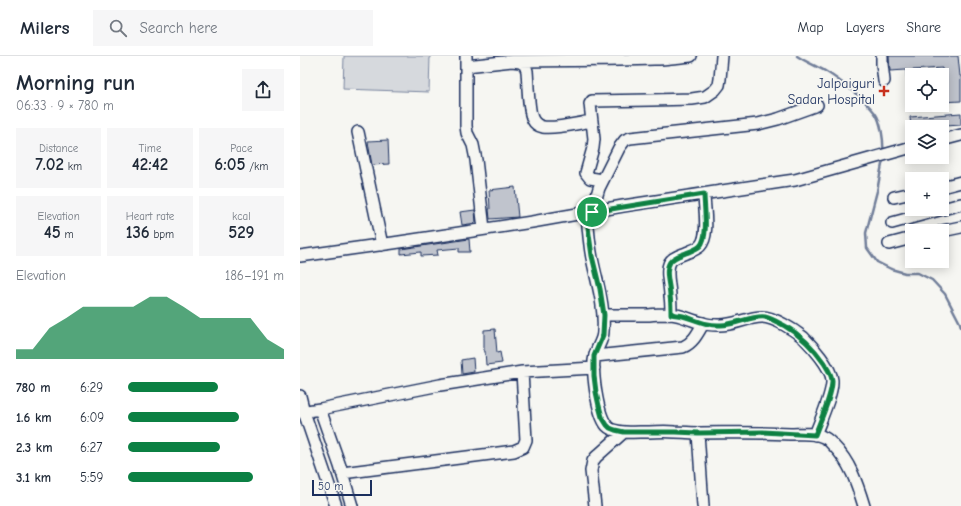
<!DOCTYPE html>
<html lang="en">
<head>
<meta charset="utf-8">
<style>
	body { margin:0; font-family:"Comic Neue",sans-serif; background:#f6f6f7; color:#1f2937; height:100vh; display:flex; flex-direction:column; font-size:15px; white-space:nowrap }
	* { box-sizing:border-box; margin:0 }
	p { font-size:13px; color:#747a83 }
	.icon { flex:none; width:22px; height:22px; fill:none; stroke:currentColor; stroke-width:2; stroke-linecap:round; stroke-linejoin:round }
	.map { position:relative; flex:1; overflow:hidden }
	.side { display:flex; flex-direction:column; background:#fff; width:300px }
	.side>* { flex:none }
	.tools { position:absolute; left:605px; top:12px; display:grid; gap:8px }
	.tools a { display:grid; place-items:center; width:44px; height:44px; border-radius:0px; background:#fff; box-shadow:0 2px 10px #0003; font-size:20px }
	.scale { position:absolute; left:12px; bottom:10px; width:60px; box-sizing:border-box; padding-left:4px; border:2px solid #1b2f5e; border-top:0; font-size:11px; line-height:14px; white-space:nowrap; color:#1b2f5e; -webkit-text-stroke:3px #f6f6f2; paint-order:stroke }
	.pin { position:absolute; display:grid; place-items:center; width:34px; height:34px; color:#fff; margin:-17px; border:2px solid #fff; border-radius:50%; box-shadow:0 1px 4px #0007 }
	.round { display:grid; place-items:center; flex:none; width:42px; height:42px; border-radius:0px; background:#f6f6f7 }
	.summary { display:flex; align-items:center; justify-content:space-between; height:68px; padding:0 16px }
	h1 { font-size:22px; font-weight:700; line-height:30px }
	.metrics { display:grid; grid-template-columns:repeat(3,1fr); gap:6px; height:68px; padding:4px 16px }
	.metrics div { display:grid; align-content:center; border-radius:0px; background:#f6f6f7; text-align:center }
	.metrics b { font-size:17px; font-weight:700 }
	.metrics small { font-size:11px; font-weight:400 }
	.metrics p { font-size:11px }
	.chart { height:112px; padding:8px 16px }
	.chart p { display:flex; justify-content:space-between }
	.chart svg { width:100%; height:72px; margin-top:4px; fill:#0b8043; opacity:.7 }
	ul { padding:0 16px; list-style:none; font-size:13px }
	li { display:grid; grid-template-columns:64px 48px 1fr; align-items:center; height:30px }
	li i { height:10px; border-radius:5px; background:#0b8043 }
	header { display:flex; align-items:center; gap:24px; box-sizing:border-box; height:56px; padding:0 20px; background:#fff; border-bottom:1px solid #e0e1e3 }
	header strong { font-size:19px }
	nav { display:flex; gap:22px; margin-inline-start:auto; font-size:14px }
	.search { width:280px; height:36px; background:#f6f6f7; display:flex; align-items:center; gap:10px; box-sizing:border-box; padding:0 14px; border-radius:0px; color:#747a83; font-size:15px }
	main { display:flex; flex:1; min-height:0 }
	.map>svg:first-child { display:block }
	.green { fill:#d6d9dd; stroke:#78849e }
	.lines { fill:none; stroke-linecap:round; stroke-linejoin:round }
	.stream { stroke:#717e99; stroke-width:2.5 }
	.building { fill:#c0c4cd; stroke:#1b2f5e }
	.minor-casing { stroke:#1b2f5e; stroke-width:14 }
	.minor { stroke:#f6f6f2; stroke-width:11 }
	.route-casing { stroke:#fff; stroke-width:8 }
	.route { stroke:#0b8043; stroke-width:5 }
	.poi-dot { fill:#c8321e; stroke:#f6f6f2; stroke-width:1.5 }
	.labels { text-anchor:middle; stroke-width:3.5; stroke-linejoin:round; paint-order:stroke }
	.poi-label { font-size:14px; fill:#1b2f5e; stroke:#f6f6f2; text-anchor:end }
</style>
</head>
<body>
<header>
<strong>Milers</strong>
<div class="search"><svg class="icon" aria-label="search" viewBox="0 0 24 24"><circle cx="10" cy="10" r="6"/><path d="M15 15l6 6"/></svg>Search here</div>
<nav><a>Map</a><a>Layers</a><a>Share</a></nav>
</header>
<main>
<section class="side">
<div class="summary"><div><h1>Morning run</h1><p>06:33 · 9 × 780 m</p></div><a class="round"><svg class="icon" aria-label="share" viewBox="0 0 24 24"><path d="M12 15V3M7 8l5-5 5 5M5 13v7h14v-7"/></svg></a></div>
<div class="metrics">
<div><p>Distance</p><b>7.02<small> km</small></b></div>
<div><p>Time</p><b>42:42</b></div>
<div><p>Pace</p><b>6:05<small> /km</small></b></div>
</div>
<div class="metrics">
<div><p>Elevation</p><b>45<small> m</small></b></div>
<div><p>Heart rate</p><b>136<small> bpm</small></b></div>
<div><p>kcal</p><b>529</b></div>
</div>
<div class="chart"><p><span>Elevation</span>186–191 m</p>
<svg viewBox="0 0 160 44" preserveAspectRatio="none"><path d="M0 44V38L10 38L20 25L30 19L40 12L50 12L60 12L70 12L80 6L90 6L100 12L110 19L120 19L130 19L140 19L150 32L160 38V44z"/></svg>
</div>
<ul>
<li><b>780 m</b>6:29<i style="width:58%"></i></li>
<li><b>1.6 km</b>6:09<i style="width:71%"></i></li>
<li><b>2.3 km</b>6:27<i style="width:59%"></i></li>
<li><b>3.1 km</b>5:59<i style="width:80%"></i></li>
</ul>
</section>
<div class="map">
<svg width="661" height="450" viewBox="0 0 661 450">
	<rect width="100%" height="100%" fill="#f6f6f2"/>
	<filter id="ink" filterUnits="userSpaceOnUse"><feTurbulence type="fractalNoise" baseFrequency=".025" numOctaves="2"/><feDisplacementMap in="SourceGraphic" scale="8" xChannelSelector="R" yChannelSelector="G"/><feConvolveMatrix kernelMatrix="1 2 1 2 8 2 1 2 1" color-interpolation-filters="sRGB"/></filter>
	<g filter="url(#ink)">
		<path class="green" d="M44,0H130L129,36L43,33Z"/>
		<g class="lines">
			<path class="stream" d="M497,0C506,6 516,10 525,15C540,24 564,43 575,57C581,65 584,85 583,96
				M583,103L577,135L566,177L567,192L577,206L591,213L605,217H618L632,224L645,238L660,267L661,271"/>
		</g>
		<path class="building" d="M589,0H658L660,20H661V45L642,46V12L612,14V33H607L606,14L590,15Z
			M661,57V69L630,71H611L610,61Z
			M88,84L89,108L72,109L69,92L68,85Z
			M215,131L218,161L190,163L189,153H190L189,134Z
			M175,154L176,167L162,169L160,156Z
			M169,183L170,196H159V192L137,194L138,199L121,200V196L101,198V193Z
			M195,273L197,297L200,296L202,307L186,309L185,295H184V274Z
			M173,302L174,316L162,318L161,304Z"/>
		<g class="lines">
			<defs>
				<path id="minor" d="M166,0V70L167,77L173,89L176,104L184,173
					M582,0V8L584,25
					M212,5C260,4 307,5 354,3C366,3 379,1 391,0
					M166,10L212,5L220,6L225,9L227,15C228,25 228,56 233,64C235,68 239,70 243,71C255,73 279,67 292,65
					M58,76L82,189
					M642,84L661,79
					M303,124L290,122L286,117L293,92L294,83L290,48L292,45L351,44L392,43L405,41L415,34L419,29L420,23L422,0
					M642,131L661,126
					M594,141L612,137
					M292,156L299,132L319,92L325,84L330,82L458,68L478,63L517,49
					M287,157C288,172 289,187 292,202C297,227 305,250 303,276C303,284 297,291 295,299C291,314 297,358 307,370C314,378 335,376 345,376C355,376 365,375 375,376C383,376 391,377 399,377C430,377 460,376 490,378C501,378 514,376 523,381C527,382 530,386 533,389C550,406 557,427 564,450
					M592,167L661,148
					M642,175L661,171
					M589,188L612,182
					M0,200L93,187L232,166L323,150L481,126L495,124L612,91
					M371,258C371,252 371,246 370,240C370,229 365,215 370,206C373,201 381,199 386,197C391,195 397,193 400,190C410,180 404,151 404,138
					M303,259C319,259 334,259 349,259C356,258 364,258 371,258C382,259 392,265 403,267C407,269 413,269 418,269C433,270 447,261 462,261C474,261 494,274 503,281C512,290 531,311 532,324C533,337 520,365 515,379
					M295,300L383,291C393,287 398,277 403,268
					M0,340L4,356L36,450
					M20,353L40,410L52,450
					M0,356L20,353L140,329L222,316L294,312
					M398,377L403,450
					M42,417L214,395L223,391L226,384L222,316
					M295,450L291,415L293,405L296,401L324,376"/>
			</defs>
			<use href="#minor" class="minor-casing"/>
			<use href="#minor" class="minor"/>
		</g>
	</g>
	<g class="lines" filter="url(#ink)">
		<defs>
			<path id="route" d="M404,138C404,151 409,181 400,190C397,193 391,195 386,197C381,199 373,201 370,206C364,215 370,229 370,240C371,246 371,252 371,258C375,259 379,259 383,260C396,264 407,270 421,269C435,269 453,259 465,261C473,263 479,267 485,270C502,280 513,291 524,307C527,312 531,317 532,324C533,337 520,365 515,379L463,376L398,377L376,376H324L315,374L310,372L307,369L302,361L299,350L296,336L294,320V300L303,279L304,259L300,233L292,200L286,157Z"/>
		</defs>
		<use href="#route" class="route-casing"/>
		<use href="#route" class="route"/>
	</g>
	<path class="poi-dot" d="M582 29h4v4h4v4h-4v4h-4v-4h-4v-4h4z"/>
	<g class="labels">
		<g class="poi-label">
			<text x="575" y="32">Jalpaiguri<tspan x="575" dy="16">Sadar Hospital</tspan></text>
		</g>
	</g>
</svg>
<div class="tools">
<a><svg class="icon" aria-label="locate" viewBox="0 0 24 24"><circle cx="12" cy="12" r="6"/><path d="M12 2v4M12 18v4M2 12h4M18 12h4"/></svg></a>
<a><svg class="icon" aria-label="layers" viewBox="0 0 24 24"><path d="M12 4l9 5-9 5-9-5zM3 14l9 5 9-5"/></svg></a>
<a>+</a>
<a>−</a>
</div>
<div class="scale">50 m</div>
<div class="pin" style="left:292px;top:156px;background:#1e9e55"><svg class="icon" aria-label="arrive" viewBox="0 0 24 24"><path d="M6 21V4h12l-3 4 3 4H6"/></svg></div>
</div>
</main>
</body>
</html>
